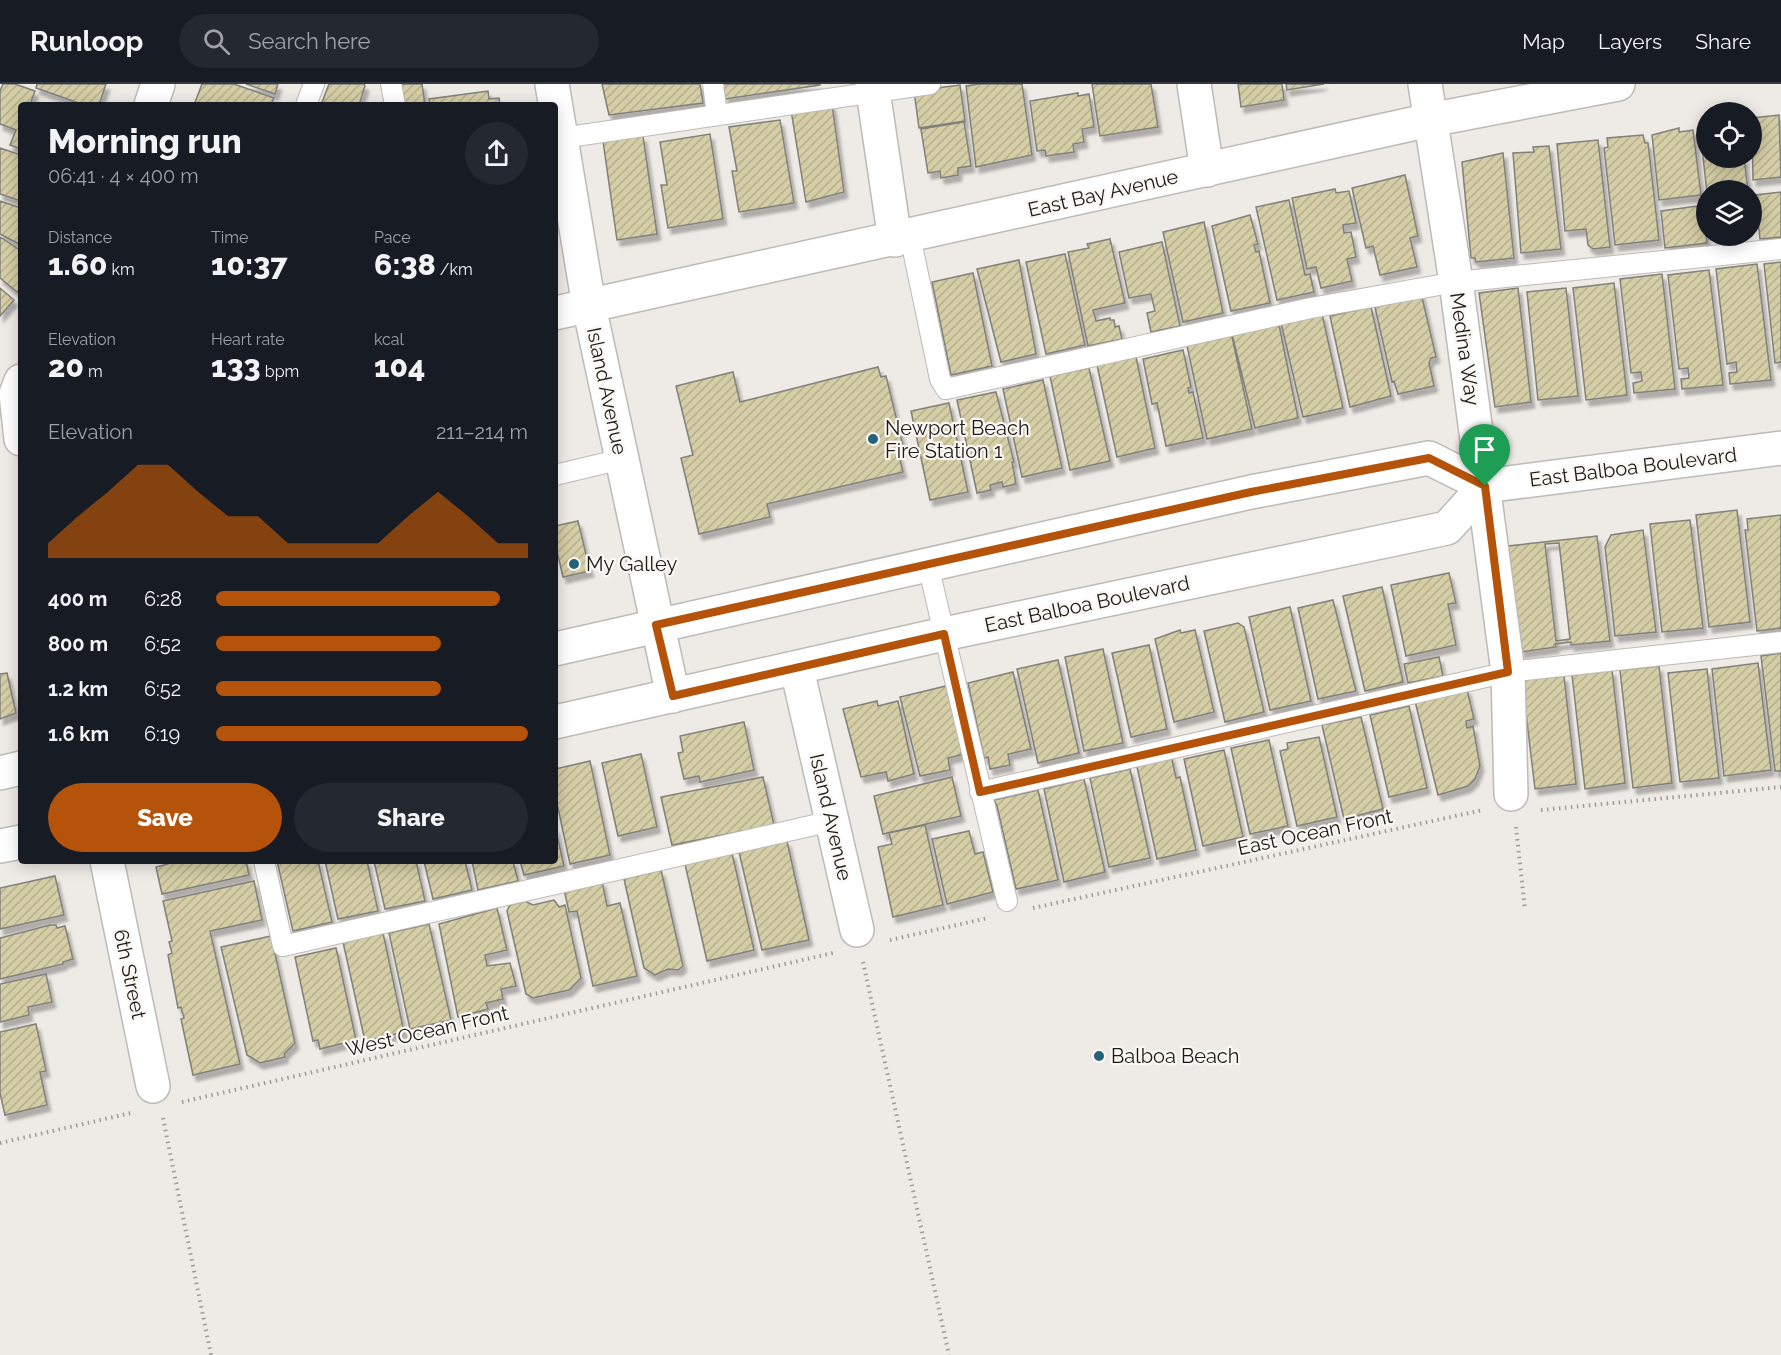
<!DOCTYPE html>
<html lang="en">
<head>
<meta charset="utf-8">
<style>
	body { margin:0; font-family:Raleway,sans-serif; background:#242831; color:#f1f3f6; height:100vh; display:flex; flex-direction:column; font-size:22px; white-space:nowrap }
	* { box-sizing:border-box; margin:0 }
	p { font-size:20px; color:#9ea1a6 }
	.icon { flex:none; width:33px; height:33px; fill:none; stroke:currentColor; stroke-width:2; stroke-linecap:round; stroke-linejoin:round }
	.map { position:relative; flex:1; overflow:hidden }
	.side { position:absolute; left:18px; top:18px; width:540px; height:762px; display:flex; flex-direction:column; background:#171b24; border-radius:6px; box-shadow:0 3px 15px #0003 }
	.side>* { flex:none }
	.controls { position:absolute; left:1696px; top:18px; display:grid; gap:12px }
	.controls a { display:grid; place-items:center; width:66px; height:66px; border-radius:50%; background:#171b24; box-shadow:0 3px 15px #0003; font-size:30px }
	.pin { position:absolute; display:grid; place-items:center; width:51px; height:51px; color:#fff; margin:-62px -26px; border-radius:50% 50% 50% 0; rotate:-45deg; box-shadow:0 0 6px #0007 }
	.pin .icon { rotate:45deg }
	.round { display:grid; place-items:center; flex:none; width:63px; height:63px; border-radius:32px; background:#242831 }
	.headline { display:flex; align-items:center; justify-content:space-between; height:102px; padding:0 30px }
	h1 { font-size:33px; font-weight:800; line-height:45px }
	.figures { display:grid; grid-template-columns:repeat(3,1fr); gap:9px; height:102px; padding:6px 30px }
	.figures div { display:grid; align-content:center }
	.figures b { font-size:30px; font-weight:800 }
	.figures small { font-size:16px; font-weight:400 }
	.figures p { font-size:16px }
	.chart { height:168px; padding:12px 30px }
	.chart p { display:flex; justify-content:space-between }
	.chart svg { width:100%; height:108px; margin-top:6px; fill:#b45309; opacity:.7 }
	.action { display:flex; gap:12px; margin-top:auto; padding:12px 30px }
	.action a { flex:1; height:69px; border-radius:36px; background:#b45309; color:#fff; font-size:24px; font-weight:800; line-height:69px; text-align:center }
	.action a+a { background:#242831; color:#f1f3f6 }
	ul { padding:0 30px; list-style:none; font-size:20px }
	li { display:grid; grid-template-columns:96px 72px 1fr; align-items:center; height:45px }
	li i { height:15px; border-radius:8px; background:#b45309 }
	header { display:flex; align-items:center; gap:36px; box-sizing:border-box; height:84px; padding:0 30px; background:#171b24; border-bottom:2px solid #363941 }
	header strong { font-size:28px }
	nav { display:flex; gap:33px; margin-inline-start:auto; font-size:21px }
	.search { width:420px; height:54px; background:#242831; display:flex; align-items:center; gap:15px; box-sizing:border-box; padding:0 21px; border-radius:33px; color:#9ea1a6; font-size:22px }
	.map>svg:first-child { display:block }
	.building { fill:url(#building-hatch); stroke:#81817c; stroke-width:1.5; fill-rule:evenodd; filter:url(#shadow) }
	.lines { fill:none; stroke-linecap:round; stroke-linejoin:round }
	.lane-casing { stroke:#bebab6; stroke-width:22 }
	.street-casing { stroke:#bebab6; stroke-width:36 }
	.primary-casing { stroke:#bebab6; stroke-width:36 }
	.path { stroke:#9e9b98; stroke-width:4; stroke-dasharray:1.5 4.5; stroke-linecap:butt }
	.lane { stroke:#fff; stroke-width:20 }
	.street { stroke:#fff; stroke-width:33 }
	.primary { stroke:#fff; stroke-width:33 }
	.route-casing { stroke:#fff; stroke-width:12 }
	.route { stroke:#b45309; stroke-width:8 }
	.poi-dot { fill:#236278; stroke:#fbf7f3; stroke-width:2 }
	.labels { text-anchor:middle; stroke-width:4.5; stroke-linejoin:round; paint-order:stroke }
	.street-label { font-size:20px; fill:#1b1a18; stroke:#fbf7f3 }
	.poi-label { font-size:20px; fill:#1b1a18; stroke:#fbf7f3; text-anchor:start }
</style>
</head>
<body>
<header>
<strong>Runloop</strong>
<div class="search"><svg class="icon" aria-label="search" viewBox="0 0 24 24"><circle cx="10" cy="10" r="6"/><path d="M15 15l6 6"/></svg>Search here</div>
<nav><a>Map</a><a>Layers</a><a>Share</a></nav>
</header>
<div class="map">
<svg width="1781" height="1271" viewBox="0 0 1781 1271">
	<defs>
		<pattern id="building-hatch" width="6" height="6" patternUnits="userSpaceOnUse" patternTransform="scale(1.5)"><rect width="6" height="6" fill="#d4cda5"/><path d="M-1 1l2-2M0 6l6-6M5 7l2-2" fill="none" stroke="#b5af8d"/></pattern>
		<filter id="shadow"><feDropShadow dx="3.5" dy="6" stdDeviation="1.5" flood-color="#0004"/></filter>
	</defs>
	<rect width="100%" height="100%" fill="#eeeae6"/>
	<path class="building" d="M3,0H15L35,7L31,18L38,21H21V65L10,61L16,46L0,40V7Z
		M37,0H106L99,21H84L36,4Z
		M202,0H234L274,14L271,21H194Z
		M246,0H278L275,10Z
		M329,0H364L365,2L359,21H321Z
		M398,0H422L425,21H401Z
		M602,0H700L703,19L609,31Z
		M723,0H820V1L725,15Z
		M979,0H1022L1032,71L976,83L966,2Z
		M1092,0H1151L1158,43L1100,52Z
		M1238,0H1282L1284,16L1241,23Z
		M1286,0H1324L1287,6Z
		M960,1L965,37L919,44L914,7Z
		M488,7L489,15L499,14L500,21H430L429,15Z
		M1078,9V12L1089,10L1094,43L1082,45L1084,58L1073,60L1074,68L1046,72L1045,66L1037,67L1030,17Z
		M832,20L844,108L806,118L791,26Z
		M1779,31L1781,93L1753,96L1752,34Z
		M780,36L794,119L739,128L732,87H737L729,43Z
		M964,38L971,82L958,84V91L941,94L940,87L928,89L921,45Z
		M1679,44V48L1693,46L1701,111L1659,116L1652,51Z
		M1707,45V74H1744L1748,106H1707V109L1700,46Z
		M710,50L723,135L668,144L661,101H667L660,58Z
		M1643,51L1645,59H1648L1659,156L1615,161L1604,64L1608,63L1607,54Z
		M643,52L657,150L617,156L603,57Z
		M1598,56L1610,163L1593,165L1588,161L1586,145L1565,147L1557,60Z
		M1549,62L1561,165L1521,169L1513,69L1534,68L1533,63Z
		M0,64L21,71V117L0,110Z
		M1503,69L1514,174L1476,178L1475,174H1471L1462,78Z
		M1405,91L1418,152L1410,154L1417,183L1380,191L1373,162L1366,164L1352,104Z
		M1335,105L1336,109L1349,107L1356,139L1343,141L1344,149L1351,148L1356,173L1347,175L1352,197L1321,204L1316,183L1307,185L1292,114Z
		M1781,108V153L1760,155L1755,111Z
		M1289,116L1305,191L1310,190L1314,208L1277,216L1256,123Z
		M0,117L21,124V161L0,150Z
		M1697,122L1698,132L1704,131L1707,159L1665,164L1661,127Z
		M1250,131L1258,160L1254,161L1256,168L1259,167L1270,219L1231,227L1212,142Z
		M1204,138L1223,229L1183,238L1163,148Z
		M0,153L21,167V203L17,208L0,194Z
		M1110,155L1125,219L1093,226L1096,237L1110,234V236H1114L1115,243L1119,242L1122,255L1088,262L1068,168L1089,164L1087,160Z
		M1162,158L1180,242L1151,248L1147,229L1155,227L1151,210L1129,214L1119,168Z
		M1065,170L1085,261L1046,270L1026,178Z
		M1019,176L1036,270L1001,278L977,185Z
		M1781,178V278L1775,279L1764,180Z
		M1757,180L1771,296L1730,300L1729,289L1737,288L1736,278L1727,280L1716,185Z
		M1709,186L1723,301L1682,305L1681,295L1689,294L1688,284L1679,285L1668,191Z
		M973,189L992,282L951,291L932,198Z
		M1662,190L1675,305L1634,309L1633,299L1642,297L1641,288L1631,289L1620,195Z
		M1614,199L1627,311L1586,316L1573,204Z
		M0,204L14,216L0,232Z
		M1518,204L1531,318L1495,323L1479,209Z
		M1566,204L1578,312L1538,316L1527,208Z
		M1421,209L1436,273L1431,274L1429,279L1434,302L1398,310L1394,297L1392,298L1374,219Z
		M1371,223L1391,312L1350,323L1330,232Z
		M1322,230L1343,324L1303,333L1281,239Z
		M1278,236L1298,334L1255,344L1231,246Z
		M1231,248L1252,345L1207,355L1186,257Z
		M1183,266L1191,303L1188,304L1189,309L1193,308L1203,354L1166,362L1157,319L1152,320L1143,275Z
		M1136,273L1155,364L1117,373L1097,281Z
		M878,283L881,293L886,292L904,366L898,368L903,388L767,420L770,433L699,450L681,374L693,371L676,302L733,288L740,318Z
		M1089,284L1110,377L1070,386L1050,292Z
		M1043,296L1062,384L1022,393L1003,305Z
		M996,308L1014,378H1012L1016,400L1003,403L1002,398L990,401L991,406L977,409L957,316Z
		M949,319L968,408L930,416L911,327Z
		M1737,426L1750,538L1709,543L1696,431Z
		M1781,431V544L1757,547L1745,446H1748L1747,435Z
		M1690,436L1703,544L1662,548L1650,440Z
		M578,437L590,487L563,493L555,459V442Z
		M1643,446L1656,548L1615,552L1605,463L1611,451Z
		M1597,452L1610,557L1571,561V558L1555,560L1556,563L1521,568L1508,462ZM1559,459L1570,555L1556,557L1545,460Z
		M1449,489L1456,519L1448,520L1456,561L1406,572L1391,501Z
		M1382,503L1403,598L1365,607L1343,512Z
		M1333,516L1356,607L1318,615L1298,524Z
		M1290,523L1311,617L1270,626L1249,533Z
		M1238,539L1244,543L1264,628L1225,638L1204,547Z
		M1180,546L1181,549L1195,546L1214,628L1174,638L1155,555Z
		M1149,561L1167,645L1131,653L1112,569Z
		M1103,565L1123,659L1084,667L1065,573Z
		M1781,569V687H1775L1761,572Z
		M1439,573L1443,592L1408,599L1404,580Z
		M1058,576L1079,669L1038,679L1017,585Z
		M1758,579L1771,686L1724,692L1712,585Z
		M1659,582L1672,699L1633,704L1620,586Z
		M1707,585L1719,694L1680,698L1668,589Z
		M1612,586L1625,699L1585,705L1572,591Z
		M1013,588L1031,665L1008,670L1010,681L990,685L988,673L984,674L968,599Z
		M7,589L16,629L0,635V590Z
		M1564,592L1576,700L1535,705L1522,596Z
		M950,601L964,670L948,674L950,686L920,692L900,613Z
		M1467,605L1474,635L1466,637L1467,644L1473,642L1480,682L1475,695L1468,702L1438,711L1415,617Z
		M877,617L878,622L898,617L914,690L888,697L886,688L861,693L843,625Z
		M1409,622L1427,704L1389,713L1370,631Z
		M1361,633L1383,725L1344,735L1322,641Z
		M744,638L754,686L700,698L699,692L684,695L678,669L683,668L680,652Z
		M1319,653L1337,733L1297,742L1280,667L1288,665L1287,659Z
		M1269,656L1288,742L1250,750L1231,664Z
		M1224,666L1243,753L1203,762L1184,675Z
		M641,670L657,743L618,752L602,679Z
		M1171,671L1176,694L1180,693L1196,766L1157,775L1136,678Z
		M590,677L610,771L570,780L555,710V685Z
		M1130,685L1150,774L1109,783L1090,694Z
		M763,693L774,741L672,761L661,713Z
		M952,693L961,732L883,750L874,712Z
		M1084,695L1105,788L1064,798L1044,705Z
		M1038,706L1058,796L1016,805L997,722L994,716Z
		M925,741L943,821L893,833L878,763L892,760L889,749Z
		M555,742L564,782L524,791L520,777H555Z
		M969,747L975,770L983,768L993,808L947,820L932,755Z
		M787,757L809,856L762,866L739,768Z
		M732,769L754,866L707,877L685,780Z
		M167,777H246L249,791L162,810L156,783L168,780Z
		M277,777H318L332,838L293,847Z
		M325,777H367L378,827L338,835Z
		M374,777H416L425,817L385,825Z
		M424,777H465L472,806L433,815Z
		M472,777H513L518,797L478,806Z
		M661,786L683,882L678,886L668,885L655,891L644,884L624,795Z
		M55,792L64,831L0,845V804Z
		M254,797L262,836L210,847L240,980L193,991L181,935L184,934L181,923L178,924L168,871L172,869L169,858L172,857L163,817Z
		M602,797L607,822L620,819L637,892L593,902L577,827L569,828L564,805Z
		M554,816L559,823L565,821L581,894L569,906L533,914L526,910L507,827L510,821L525,817L533,821Z
		M497,824L507,866L485,871L487,882L510,879L516,902L501,905L503,915L486,919L488,925L458,933L439,840Z
		M429,840L451,936L410,945L389,849Z
		M50,841H56L57,844L65,842L73,875L63,878V880L0,895V854Z
		M383,849L404,948L365,957L343,858Z
		M271,852L295,959L284,970L285,973L260,979L247,971L221,863Z
		M336,864L356,956L320,965L318,956L313,957L295,873Z
		M46,890L52,918L28,923L29,931L0,938V900Z
		M36,940L46,987L40,988L47,1021L5,1031L0,1009V948Z"/>
	<g class="lines">
		<defs>
			<path id="lane" d="M391,0L395,21
				M713,0L717,31
				M306,21L314,0
				M555,55L930,0
				M910,152L940,295L946,305L1311,224L1456,198L1781,165
				M555,391L622,375
				M928,481L1007,817
				M980,708L1508,588L1781,558
				M264,777L283,862L832,737"/>
			<path id="street" d="M552,0L589,222L673,612
				M872,0L895,156
				M1194,0L1207,86
				M1425,0L1456,198L1508,588L1511,710
				M151,21L158,0
				M555,229L1430,36L1618,0
				M21,297L16,310L21,355
				M797,585L857,846
				M107,777L153,1002"/>
			<path id="primary" d="M555,565L1251,408L1429,374L1485,402L1781,364
				M555,638L944,550L1447,444L1485,402
				M0,689L21,684
				M0,762L21,758"/>
		</defs>
		<use href="#lane" class="lane-casing"/>
		<use href="#street" class="street-casing"/>
		<use href="#primary" class="primary-casing"/>
		<path class="path" d="M1541,726L1781,703
			M1516,743L1525,826
			M1033,824L1483,726
			M890,856L988,834
			M863,878L949,1271
			M182,1018L833,869
			M163,1034L211,1271
			M0,1059L131,1029"/>
		<use href="#lane" class="lane"/>
		<use href="#street" class="street"/>
		<use href="#primary" class="primary"/>
	</g>
	<g class="lines">
		<defs>
			<path id="route" d="M1429,374L1485,402L1508,588L980,708L944,550L673,612L656,541L1251,408Z"/>
		</defs>
		<use href="#route" class="route-casing"/>
		<use href="#route" class="route"/>
	</g>
	<g class="poi-dot">
		<circle cx="873" cy="355" r="6"/>
		<circle cx="574" cy="480" r="6"/>
		<circle cx="1099" cy="972" r="6"/>
	</g>
	<g class="labels">
		<g class="street-label">
			<text transform="translate(1103 109) rotate(-13)" y="7">East Bay Avenue</text>
			<text transform="translate(1465 265) rotate(82)" y="7">Medina Way</text>
			<text transform="translate(607 307) rotate(78)" y="7">Island Avenue</text>
			<text transform="translate(1633 383) rotate(-7)" y="7">East Balboa Boulevard</text>
			<text transform="translate(1087 520) rotate(-12)" y="7">East Balboa Boulevard</text>
			<text transform="translate(831 733) rotate(77)" y="7">Island Avenue</text>
			<text transform="translate(1315 748) rotate(-12)" y="7">East Ocean Front</text>
			<text transform="translate(130 890) rotate(78)" y="7">6th Street</text>
			<text transform="translate(427 947) rotate(-13)" y="7">West Ocean Front</text>
		</g>
		<g class="poi-label">
			<text x="885" y="351">Newport Beach<tspan x="885" dy="23">Fire Station 1</tspan></text>
			<text x="586" y="487">My Galley</text>
			<text x="1111" y="979">Balboa Beach</text>
		</g>
	</g>
</svg>
<div class="controls">
<a><svg class="icon" aria-label="locate" viewBox="0 0 24 24"><circle cx="12" cy="12" r="6"/><path d="M12 2v4M12 18v4M2 12h4M18 12h4"/></svg></a>
<a><svg class="icon" aria-label="layers" viewBox="0 0 24 24"><path d="M12 4l9 5-9 5-9-5zM3 14l9 5 9-5"/></svg></a>
</div>
<div class="pin" style="left:1485px;top:402px;background:#1e9e55"><svg class="icon" aria-label="arrive" viewBox="0 0 24 24"><path d="M6 21V4h12l-3 4 3 4H6"/></svg></div>
<section class="side">
<div class="headline"><div><h1>Morning run</h1><p>06:41 · 4 × 400 m</p></div><a class="round"><svg class="icon" aria-label="share" viewBox="0 0 24 24"><path d="M12 15V3M7 8l5-5 5 5M5 13v7h14v-7"/></svg></a></div>
<div class="figures">
<div><p>Distance</p><b>1.60<small> km</small></b></div>
<div><p>Time</p><b>10:37</b></div>
<div><p>Pace</p><b>6:38<small> /km</small></b></div>
</div>
<div class="figures">
<div><p>Elevation</p><b>20<small> m</small></b></div>
<div><p>Heart rate</p><b>133<small> bpm</small></b></div>
<div><p>kcal</p><b>104</b></div>
</div>
<div class="chart"><p><span>Elevation</span>211–214 m</p>
<svg viewBox="0 0 160 44" preserveAspectRatio="none"><path d="M0 44V38L10 27L20 17L30 6L40 6L50 17L60 27L70 27L80 38L90 38L100 38L110 38L120 27L130 17L140 27L150 38L160 38V44z"/></svg>
</div>
<ul>
<li><b>400 m</b>6:28<i style="width:91%"></i></li>
<li><b>800 m</b>6:52<i style="width:72%"></i></li>
<li><b>1.2 km</b>6:52<i style="width:72%"></i></li>
<li><b>1.6 km</b>6:19<i style="width:100%"></i></li>
</ul>
<div class="action"><a>Save</a><a>Share</a></div>
</section>
</div>
</body>
</html>
